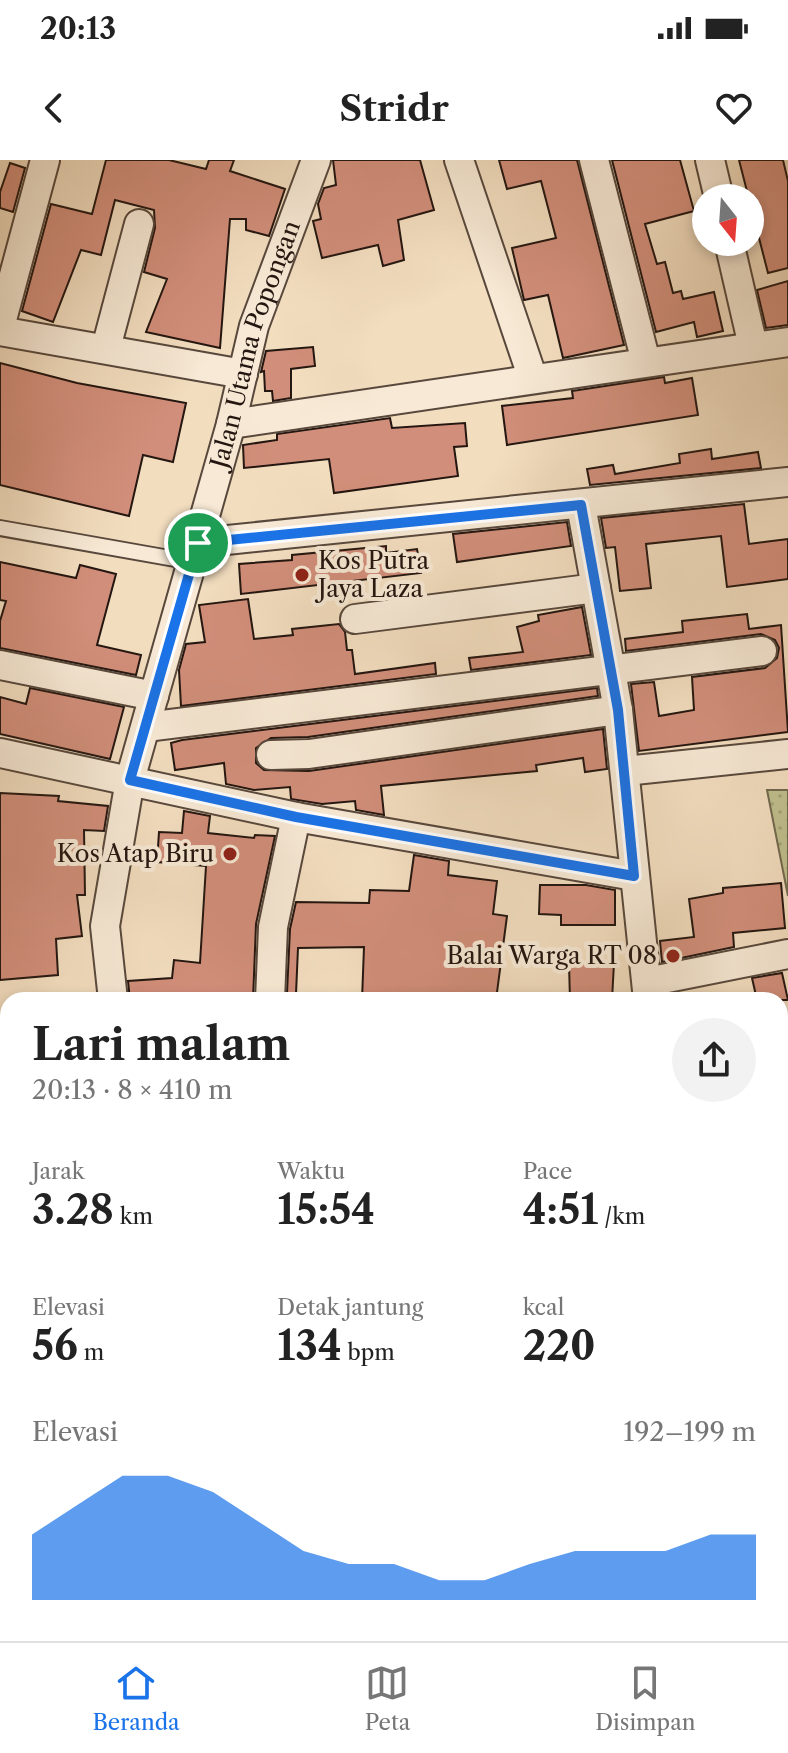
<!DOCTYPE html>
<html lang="id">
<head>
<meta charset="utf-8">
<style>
	body { margin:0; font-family:"Libre Caslon Text",serif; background:#f2f2f2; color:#222; height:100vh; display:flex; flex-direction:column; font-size:30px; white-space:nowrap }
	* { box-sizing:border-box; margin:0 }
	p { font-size:26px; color:#767676 }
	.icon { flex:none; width:44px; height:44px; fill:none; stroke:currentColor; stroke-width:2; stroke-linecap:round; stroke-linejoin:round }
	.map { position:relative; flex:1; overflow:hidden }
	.details { position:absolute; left:0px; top:832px; width:788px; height:650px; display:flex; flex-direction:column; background:#fff; border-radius:24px 24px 0 0; box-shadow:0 4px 12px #0003 }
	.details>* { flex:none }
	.needle { width:52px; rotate:163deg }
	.tools { position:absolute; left:692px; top:24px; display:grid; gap:16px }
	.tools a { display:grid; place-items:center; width:72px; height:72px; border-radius:50%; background:#fff; box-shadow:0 4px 12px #0003; font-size:40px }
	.pin { position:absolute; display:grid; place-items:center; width:68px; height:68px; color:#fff; margin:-34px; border:4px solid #fff; border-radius:50%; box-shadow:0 2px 8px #0007 }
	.round { display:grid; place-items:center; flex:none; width:84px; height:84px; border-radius:42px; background:#f2f2f2 }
	.summary { display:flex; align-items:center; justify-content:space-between; height:136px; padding:0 32px }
	h1 { font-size:44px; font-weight:700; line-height:60px }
	.figures { display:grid; grid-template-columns:repeat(3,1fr); gap:12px; height:136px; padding:8px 32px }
	.figures div { display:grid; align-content:center }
	.figures b { font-size:40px; font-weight:700 }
	.figures small { font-size:22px; font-weight:400 }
	.figures p { font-size:22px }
	.chart { height:224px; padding:16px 32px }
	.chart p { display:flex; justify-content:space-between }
	.chart svg { width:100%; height:144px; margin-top:8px; fill:#1a73e8; opacity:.7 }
	.status { display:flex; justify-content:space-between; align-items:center; height:56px; padding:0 40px; background:#fff; direction:ltr }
	.status svg { height:22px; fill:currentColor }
	header { display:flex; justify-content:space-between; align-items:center; height:104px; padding:0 32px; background:#fff; font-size:36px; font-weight:700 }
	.dock { display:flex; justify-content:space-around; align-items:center; height:112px; border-top:2px solid #e0e0e0; background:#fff; font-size:22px; color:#767676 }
	.dock a { display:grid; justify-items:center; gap:4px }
	.dock .on { color:#1a73e8 }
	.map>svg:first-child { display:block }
	.grass { fill:url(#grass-dots); stroke:#726a4f; stroke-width:2 }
	.building { fill:#d18e7a; stroke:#241610; stroke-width:2 }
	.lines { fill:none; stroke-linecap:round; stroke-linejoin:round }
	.service-casing { stroke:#58483c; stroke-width:18 }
	.minor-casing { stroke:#58483c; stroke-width:32 }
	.service { stroke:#f7e9d5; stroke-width:14 }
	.minor { stroke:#f7e9d5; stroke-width:28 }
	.route-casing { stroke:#fff; stroke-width:16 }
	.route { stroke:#1a73e8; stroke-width:10 }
	.poi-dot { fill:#8f2418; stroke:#f7e9d5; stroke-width:3 }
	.labels { text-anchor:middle; stroke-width:8; stroke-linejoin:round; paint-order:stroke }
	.street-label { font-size:24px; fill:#241610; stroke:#f7e9d5 }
	.poi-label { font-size:24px; fill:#241610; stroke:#f7e9d5; text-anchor:end }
</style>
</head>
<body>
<div class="status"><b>20:13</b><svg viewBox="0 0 49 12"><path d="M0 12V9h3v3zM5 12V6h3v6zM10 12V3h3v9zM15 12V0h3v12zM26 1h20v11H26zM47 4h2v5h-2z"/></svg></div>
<header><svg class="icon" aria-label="back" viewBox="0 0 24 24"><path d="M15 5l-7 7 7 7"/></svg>Stridr<svg class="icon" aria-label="heart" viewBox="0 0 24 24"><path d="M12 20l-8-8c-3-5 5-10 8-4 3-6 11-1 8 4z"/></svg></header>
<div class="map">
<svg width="788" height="1481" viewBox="0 0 788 1481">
	<defs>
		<pattern id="grass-dots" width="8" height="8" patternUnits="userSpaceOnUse" patternTransform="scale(2)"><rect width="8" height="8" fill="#c0bf8e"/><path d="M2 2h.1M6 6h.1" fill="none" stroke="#a5a379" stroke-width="1.8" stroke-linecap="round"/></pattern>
	</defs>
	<rect width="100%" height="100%" fill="#f2ddbf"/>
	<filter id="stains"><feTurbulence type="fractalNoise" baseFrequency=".0025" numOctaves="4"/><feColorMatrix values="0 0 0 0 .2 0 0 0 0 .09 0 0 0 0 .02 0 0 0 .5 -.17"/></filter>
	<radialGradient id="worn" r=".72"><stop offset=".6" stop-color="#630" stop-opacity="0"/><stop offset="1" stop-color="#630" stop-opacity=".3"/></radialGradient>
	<path class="grass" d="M767,630H788V736Z"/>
	<path class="building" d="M106,0H169L206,9L209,0H234L230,11L285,29L269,76L246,70V59H230L220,188L146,172L167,119L144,112L155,68L154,50L115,40L101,95L81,90L53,162L22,151L51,44L92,54Z
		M333,0H420L434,50L398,60L404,100L383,106L378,85L322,98L313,61L321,59L318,44L324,28L336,25Z
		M499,0H577L624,185L563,198L548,135L524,140L512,88L556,78L541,21L507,29Z
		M612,0H680L694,51L645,64L657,104L665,102L673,133L681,131L683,139L714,132L723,171L697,177L694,162L656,172Z
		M739,0H783L788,21V108L768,113Z
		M10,3L25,8L13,52L0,48V32Z
		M788,121V165L766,168L757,130Z
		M313,187L315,206L291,209V238L273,241L272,231H265L264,211L261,212L266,191Z
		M0,203L77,223L186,243L173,302L143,295L129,356L0,325Z
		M664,217L665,223L692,218L698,255L507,285L502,246L573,238L572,231Z
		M390,258L392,268L465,263L467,286L454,287L458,316L334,333L329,299L244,308L243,285L277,280V274Z
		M711,289L712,299L758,292L761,308L590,325L587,309L613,305L615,314L680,303L679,294Z
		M744,344L749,384L788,379V419L727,427L721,376L646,384L651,428L620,431L615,387L606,388L601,358Z
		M567,362L571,386L457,402L453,374Z
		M386,386V393L417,389L421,413L241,434L239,404L292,400V395Z
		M0,402L76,418L80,405L116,414L97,485L141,495L136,515L0,488V461L6,441L0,440Z
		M248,439L254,479L293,475L292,469L339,464L345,472L347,490H352L355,514L435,503L436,514L181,546L179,510L186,484L205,482L199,445Z
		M582,447L591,495L471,510L469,498L523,492L517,467L539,461L538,455Z
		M747,454L749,469L781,465L788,572L639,591L631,524L654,522L659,556L694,550L692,517L765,508L777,498L779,488L775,480L761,474L626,491L625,479L683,472L682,461Z
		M30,528L124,547L110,599L0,574V537L26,544Z
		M597,528L598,536L308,577L271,578L256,588V603L264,610L309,611L603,569L607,609L585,612L583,598L536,605L537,611L381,626L384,655L356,650L355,641L322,644L291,639L290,627L254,630L226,624L224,603L175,610L171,583L182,580Z
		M0,633L59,636L58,641L108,646L104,671L84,670L85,735H77L82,776L56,779L58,815L0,820Z
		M184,651L210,656L208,673L254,678L255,675L275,676L256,764L253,840H130L128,821L172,818L174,800L200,803L206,706L157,702L159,672L182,673Z
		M414,695L449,701L448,715L497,721L493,754L507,756L496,840H362L364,787L298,788L296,834L287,833L290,769L296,742L369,743L370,730L409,731Z
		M781,723L785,768L733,773L734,787L662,802L660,781L694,777L689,739L723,733V728Z
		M540,725H586L615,730V765H561V755L539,754Z
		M614,803L612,840H570L569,804Z
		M782,813L788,840H757L752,818Z"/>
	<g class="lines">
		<defs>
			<path id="service" d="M0,368L192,402
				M780,1170L788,1169"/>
			<g id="minor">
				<path d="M459,0L533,219"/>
				<path d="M594,0L646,202"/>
				<path d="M710,0L719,38"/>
				<path d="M729,82L753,186"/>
				<path d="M0,167L45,0"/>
				<path d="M0,171L243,214"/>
				<path d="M106,188L139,64"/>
				<path d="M231,264L788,182"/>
				<path d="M581,345L618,550L648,840"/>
				<path d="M198,383L788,322"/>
				<path d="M355,459L596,428"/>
				<path d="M0,505L154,536"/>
				<path d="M146,567L762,491"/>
				<path d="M0,593L296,657L634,716"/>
				<path d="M271,595L309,594L618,550"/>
				<path d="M625,611L788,594"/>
				<path d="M647,822L788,794"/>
				<path id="s1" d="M113,840L105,766L130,620L231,264L254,166L316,0"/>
				<path d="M270,840L273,767L296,657"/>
				<path d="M780,978L788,977"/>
				<path d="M0,997L8,995"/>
				<path d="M780,1089L788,1088"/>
				<path d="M0,1242L8,1240"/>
				<path d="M780,1338L788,1396"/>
				<path d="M193,1474L195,1481"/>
				<path d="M347,1474L349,1481"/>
				<path d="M477,1481L508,1474"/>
			</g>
		</defs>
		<use href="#service" class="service-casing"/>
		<use href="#minor" class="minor-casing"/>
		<use href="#service" class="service"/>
		<use href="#minor" class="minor"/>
	</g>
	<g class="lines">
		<defs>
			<path id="route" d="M581,345L618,550L634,716L296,657L130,620L198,383Z"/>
		</defs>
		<use href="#route" class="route-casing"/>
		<use href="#route" class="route"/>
	</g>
	<g class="poi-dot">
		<circle cx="302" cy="415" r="8"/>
		<circle cx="230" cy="694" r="8"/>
		<circle cx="673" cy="796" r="8"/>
	</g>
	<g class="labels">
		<g class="street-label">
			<text dy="8" stroke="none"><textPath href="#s1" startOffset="676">Jalan Utama Popongan</textPath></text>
		</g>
		<g class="poi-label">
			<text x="318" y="409" text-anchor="start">Kos Putra<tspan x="318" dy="28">Jaya Laza</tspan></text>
			<text x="214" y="702">Kos Atap Biru</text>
			<text x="657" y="804">Balai Warga RT 08</text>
		</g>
	</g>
	<rect width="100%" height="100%" filter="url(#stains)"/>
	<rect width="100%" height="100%" fill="url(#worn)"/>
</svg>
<div class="tools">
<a><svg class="needle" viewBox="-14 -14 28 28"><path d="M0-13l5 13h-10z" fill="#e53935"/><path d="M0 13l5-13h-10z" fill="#767676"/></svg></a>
</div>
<div class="pin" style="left:198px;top:383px;background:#1e9e55"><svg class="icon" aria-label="arrive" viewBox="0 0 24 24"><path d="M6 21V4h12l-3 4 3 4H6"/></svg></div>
<section class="details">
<div class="summary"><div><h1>Lari malam</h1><p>20:13 · 8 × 410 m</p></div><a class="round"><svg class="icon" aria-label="share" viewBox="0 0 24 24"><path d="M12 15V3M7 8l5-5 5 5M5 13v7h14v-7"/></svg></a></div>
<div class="figures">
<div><p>Jarak</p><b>3.28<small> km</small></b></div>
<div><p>Waktu</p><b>15:54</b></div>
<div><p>Pace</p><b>4:51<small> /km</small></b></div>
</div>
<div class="figures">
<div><p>Elevasi</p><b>56<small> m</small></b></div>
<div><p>Detak jantung</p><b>134<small> bpm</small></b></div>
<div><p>kcal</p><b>220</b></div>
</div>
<div class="chart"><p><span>Elevasi</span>192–199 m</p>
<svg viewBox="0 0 160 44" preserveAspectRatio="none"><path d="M0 44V24L10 15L20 6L30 6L40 11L50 20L60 29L70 33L80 33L90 38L100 38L110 33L120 29L130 29L140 29L150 24L160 24V44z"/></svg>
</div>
</section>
</div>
<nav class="dock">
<a class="on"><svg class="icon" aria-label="home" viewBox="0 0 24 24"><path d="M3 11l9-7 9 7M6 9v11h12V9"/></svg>Beranda</a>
<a><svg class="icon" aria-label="map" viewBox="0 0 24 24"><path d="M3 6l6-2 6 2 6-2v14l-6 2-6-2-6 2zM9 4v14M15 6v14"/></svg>Peta</a>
<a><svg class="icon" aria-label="saved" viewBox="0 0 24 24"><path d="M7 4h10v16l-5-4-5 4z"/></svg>Disimpan</a>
</nav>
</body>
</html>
